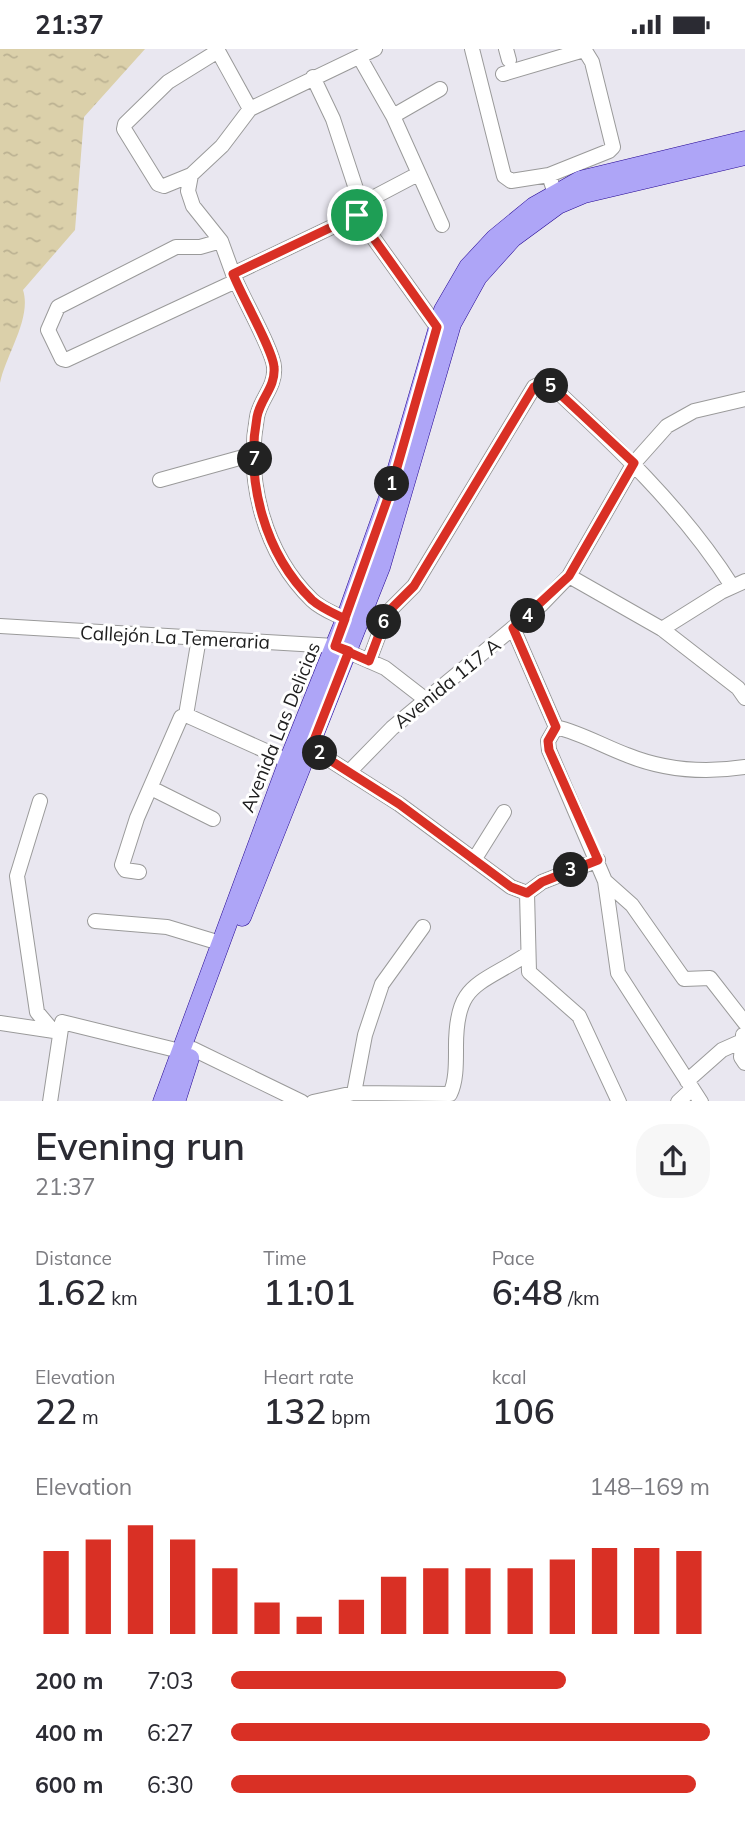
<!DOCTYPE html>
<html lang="en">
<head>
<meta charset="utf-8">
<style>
	body { margin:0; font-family:Mulish,sans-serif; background:#f7f7f7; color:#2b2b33; height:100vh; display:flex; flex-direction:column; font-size:26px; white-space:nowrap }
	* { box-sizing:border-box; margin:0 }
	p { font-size:23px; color:#7c7c81 }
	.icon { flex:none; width:38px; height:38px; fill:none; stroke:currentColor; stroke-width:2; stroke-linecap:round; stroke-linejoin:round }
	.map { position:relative; height:1052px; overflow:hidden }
	.sheet { display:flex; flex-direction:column; background:#fff; flex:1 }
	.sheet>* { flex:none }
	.pin { position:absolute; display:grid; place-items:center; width:60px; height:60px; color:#fff; margin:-30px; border:4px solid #fff; border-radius:50%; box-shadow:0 2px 7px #0007 }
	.km { position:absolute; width:35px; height:35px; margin:-18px; border-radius:50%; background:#222; color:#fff; font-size:19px; line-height:35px; text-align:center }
	.round { display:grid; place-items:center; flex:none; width:74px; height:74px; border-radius:28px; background:#f7f7f7 }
	.head { display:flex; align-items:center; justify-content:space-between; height:119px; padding:0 35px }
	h1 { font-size:38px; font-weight:600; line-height:52px }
	.metrics { display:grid; grid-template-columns:repeat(3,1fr); gap:10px; height:119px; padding:7px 35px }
	.metrics div { display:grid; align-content:center }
	.metrics b { font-size:35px; font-weight:600 }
	.metrics small { font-size:19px; font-weight:400 }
	.metrics p { font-size:19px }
	.chart { height:196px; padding:14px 35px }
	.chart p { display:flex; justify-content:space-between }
	.chart svg { width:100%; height:126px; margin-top:7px; stroke:#d93025; stroke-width:6 }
	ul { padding:0 35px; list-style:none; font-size:23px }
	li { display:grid; grid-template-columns:112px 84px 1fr; align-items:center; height:52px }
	li i { height:18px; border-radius:9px; background:#d93025 }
	.status { display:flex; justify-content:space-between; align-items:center; height:49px; padding:0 35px; background:#fff; direction:ltr }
	.status svg { height:19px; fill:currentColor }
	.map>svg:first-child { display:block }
	.water { fill:url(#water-ripples) }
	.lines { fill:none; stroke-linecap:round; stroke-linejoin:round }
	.minor-casing { stroke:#9a9a9a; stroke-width:16 }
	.major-casing { stroke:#250894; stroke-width:19 }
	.minor { stroke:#fff; stroke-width:14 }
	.major { stroke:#aea5f7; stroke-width:18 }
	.route-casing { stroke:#fff; stroke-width:14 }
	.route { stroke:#d93025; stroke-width:9 }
	.labels { text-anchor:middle; stroke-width:6; stroke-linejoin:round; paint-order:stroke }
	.street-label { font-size:19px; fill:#202020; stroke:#fff }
</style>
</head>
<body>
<div class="status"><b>21:37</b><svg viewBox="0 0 49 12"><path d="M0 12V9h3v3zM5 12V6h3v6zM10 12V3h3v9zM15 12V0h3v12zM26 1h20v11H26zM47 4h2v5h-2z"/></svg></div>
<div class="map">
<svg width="745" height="1053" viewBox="0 0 745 1053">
	<defs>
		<pattern id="water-ripples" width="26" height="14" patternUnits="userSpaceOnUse" patternTransform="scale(1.75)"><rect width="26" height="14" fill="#dbd0aa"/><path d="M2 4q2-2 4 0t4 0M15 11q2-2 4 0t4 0" fill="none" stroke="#bcb292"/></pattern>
	</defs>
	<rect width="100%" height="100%" fill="#e9e7f0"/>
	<path class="water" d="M0,0H145L84,68L75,181L23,241C32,269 6,305 0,334Z"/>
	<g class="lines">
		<defs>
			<path id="minor" d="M472,0L504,127L511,132L549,126L555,145
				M506,0L509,11
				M360,9L393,67L442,176
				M503,25L584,1
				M313,28L333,70L361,155L357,166
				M393,67L440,40
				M191,126L164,137L158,135L124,80L125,75L168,33L218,2L250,60
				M549,126L609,102L613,98L592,13L584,0
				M361,155L418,125
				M221,192L200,198H176L58,258L48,281L62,310L66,311L236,232
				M233,225L221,192L193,157L188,142L191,126L222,97L250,60L375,0
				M160,431L254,405
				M569,527L662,580L738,639L745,649
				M345,570C335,565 321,560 312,551C265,505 245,433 257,368C260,350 276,338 274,318C273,301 241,246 233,225L357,166L437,278
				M0,577L335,597L385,619L425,650
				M513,579L556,678C581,684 603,697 627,706C664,721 706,724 745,718
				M662,580L721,543L745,532
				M369,612L387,564L414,537L534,338L546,332C614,395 682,458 732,537
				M186,666L199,589
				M556,678L548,692L549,701L605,832L632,856L684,930L710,929L745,974
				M311,699L399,755L511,838L527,844L529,923L579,967L619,1053
				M349,723L392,679L542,555L569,527L634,414L667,377L694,362L745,350
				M151,739L213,770
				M40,752L17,827L37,963L53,982
				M474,811L504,763
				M139,823L125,821L122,816L137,769L181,668L186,666L288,712
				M605,832L618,924L701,1053
				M527,844L542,833L598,811
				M95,872L167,878L220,894
				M0,974L54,982
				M743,986L741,1008L745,1014
				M193,1000L302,1053
				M687,1032L722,1001L740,993
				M354,1044L365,986L382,935L423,878
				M50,1053L62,973L180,1002
				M313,1053L354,1044L450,1045C456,1033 456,1016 456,1002C455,934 476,938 526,906
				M678,1053L692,1040"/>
			<path id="major" d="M242,868L381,518L452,275L478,228L513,189L558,156L584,145L745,107
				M162,1053L288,712L345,570L390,443L443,261L468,218L495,189L534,157L580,131L745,91
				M176,1053L190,1009"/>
		</defs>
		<use href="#minor" class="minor-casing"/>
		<use href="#major" class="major-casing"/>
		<use href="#minor" class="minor"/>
		<use href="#major" class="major"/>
	</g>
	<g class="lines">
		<defs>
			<path id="route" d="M357,166L437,278L390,443L335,597L349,602L311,699L399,755L511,838L527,844L542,833L598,811L549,701L548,692L556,678L513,579L569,527L634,414L546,332L534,338L414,537L387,564L369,612L335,597L345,570C335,565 321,559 312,551C265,505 245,433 257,368C260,350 276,338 274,318C273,301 241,246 233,225L357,166"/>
		</defs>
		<use href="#route" class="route-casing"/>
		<use href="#route" class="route"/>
	</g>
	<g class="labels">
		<g class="street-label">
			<text transform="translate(175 588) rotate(3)" y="7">Callejón La Temeraria</text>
			<text transform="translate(447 634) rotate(-39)" y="7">Avenida 117 A</text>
			<text transform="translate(280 678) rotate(-68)" y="7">Avenida Las Delicias</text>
		</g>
	</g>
</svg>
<div class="pin" style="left:357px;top:166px;background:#1e9e55"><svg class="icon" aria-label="arrive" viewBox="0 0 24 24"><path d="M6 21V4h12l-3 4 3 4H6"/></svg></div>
<b class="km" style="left:392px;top:435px">1</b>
<b class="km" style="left:320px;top:704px">2</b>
<b class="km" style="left:571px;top:821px">3</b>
<b class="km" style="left:528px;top:567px">4</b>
<b class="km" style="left:551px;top:337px">5</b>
<b class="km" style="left:384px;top:573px">6</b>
<b class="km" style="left:255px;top:410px">7</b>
</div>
<section class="sheet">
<div class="head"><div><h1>Evening run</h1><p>21:37</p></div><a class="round"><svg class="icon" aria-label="share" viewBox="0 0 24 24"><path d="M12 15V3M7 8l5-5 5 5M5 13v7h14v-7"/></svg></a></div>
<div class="metrics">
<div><p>Distance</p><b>1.62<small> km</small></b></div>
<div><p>Time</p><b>11:01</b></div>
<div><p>Pace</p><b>6:48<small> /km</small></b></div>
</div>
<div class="metrics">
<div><p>Elevation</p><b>22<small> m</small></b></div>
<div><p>Heart rate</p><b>132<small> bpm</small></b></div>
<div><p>kcal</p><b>106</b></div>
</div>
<div class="chart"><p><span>Elevation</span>148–169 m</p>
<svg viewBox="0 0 160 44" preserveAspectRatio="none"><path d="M5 44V15M15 44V11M25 44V6M35 44V11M45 44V21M55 44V33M65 44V38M75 44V32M85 44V24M95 44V21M105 44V21M115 44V21M125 44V18M135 44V14M145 44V14M155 44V15"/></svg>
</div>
<ul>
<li><b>200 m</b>7:03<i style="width:70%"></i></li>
<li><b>400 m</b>6:27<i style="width:100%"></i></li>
<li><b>600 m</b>6:30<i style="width:97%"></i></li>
</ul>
</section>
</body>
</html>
